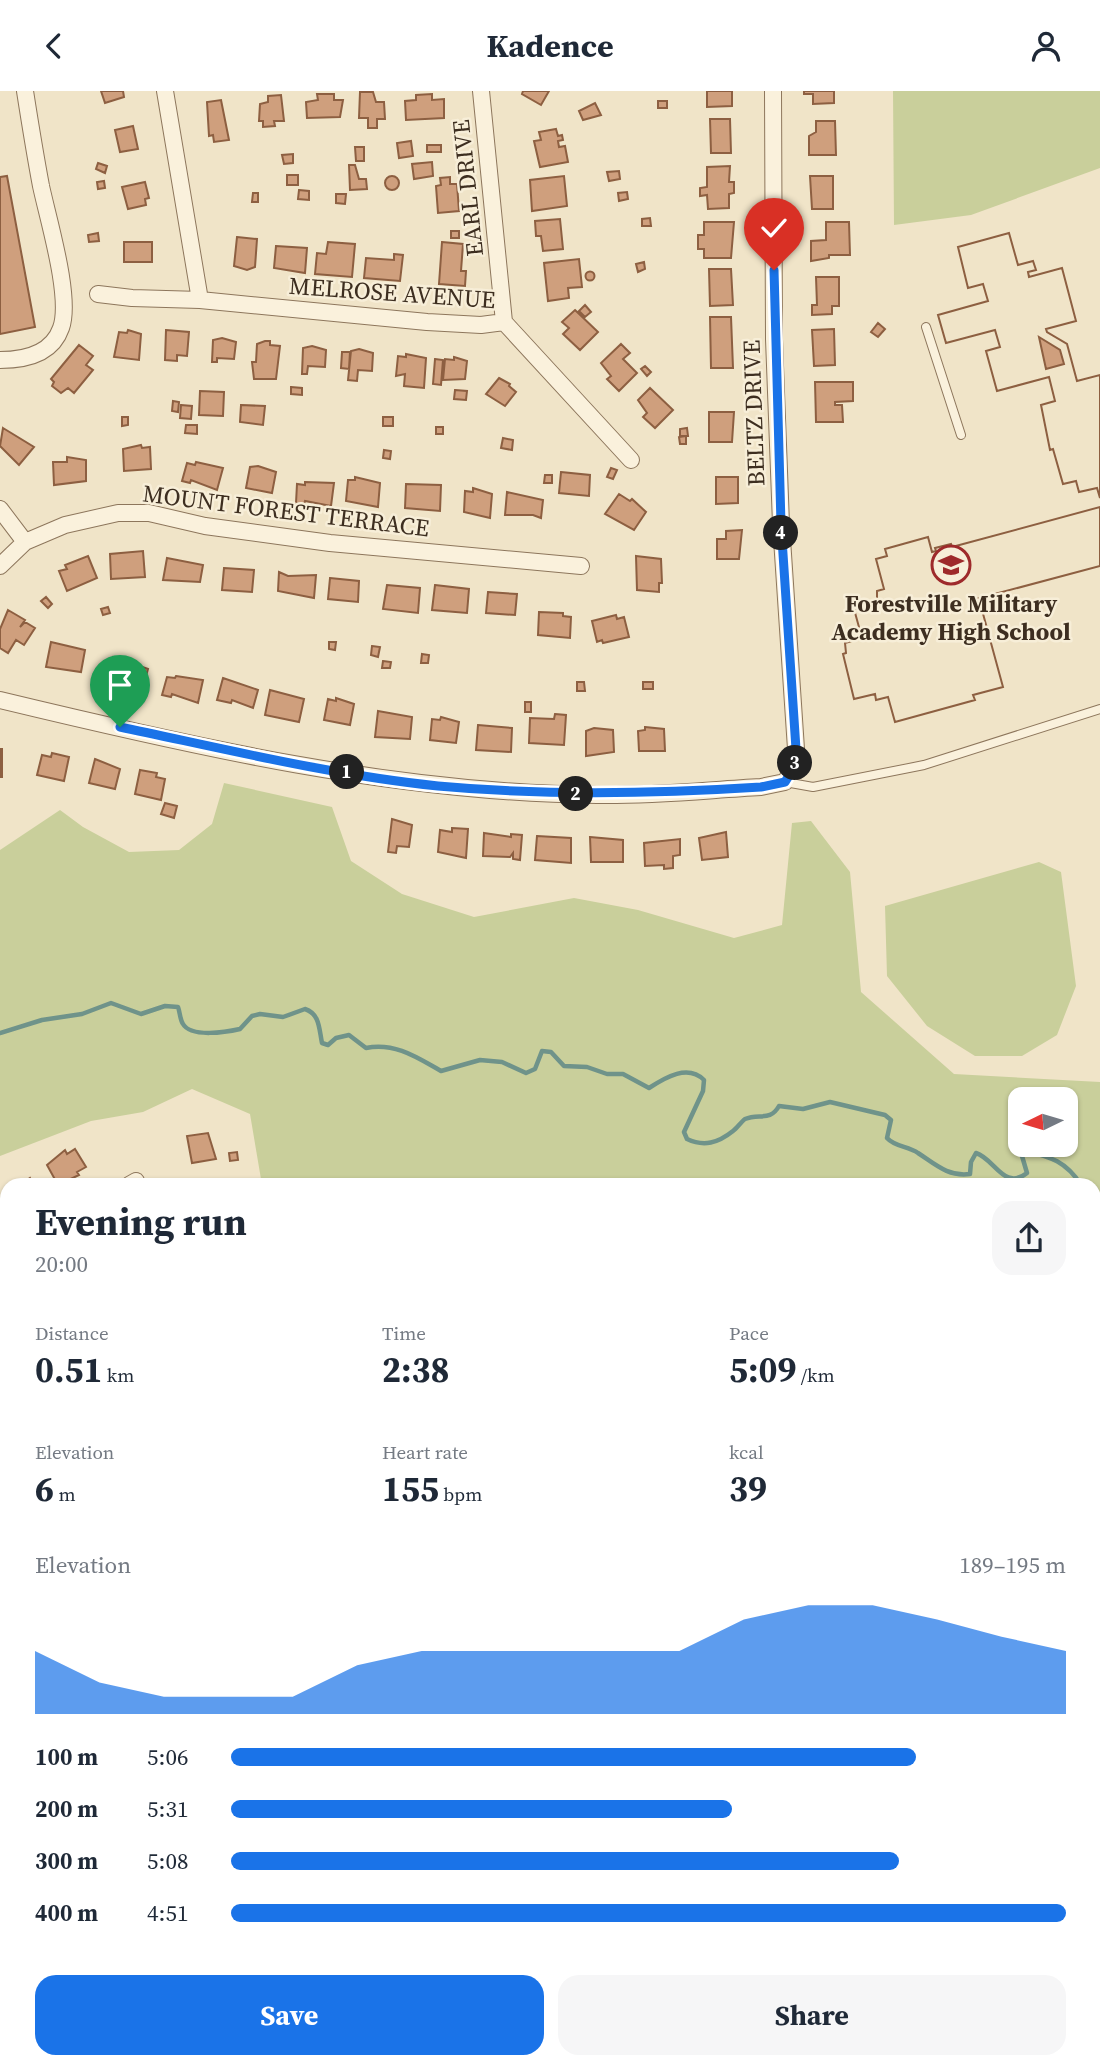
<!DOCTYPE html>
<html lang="en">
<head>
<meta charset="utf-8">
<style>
	body { margin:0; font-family:"Source Serif 4",serif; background:#f6f6f7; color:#1f2937; height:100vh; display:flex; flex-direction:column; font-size:26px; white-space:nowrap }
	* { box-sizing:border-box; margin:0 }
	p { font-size:23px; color:#747a83 }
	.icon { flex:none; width:38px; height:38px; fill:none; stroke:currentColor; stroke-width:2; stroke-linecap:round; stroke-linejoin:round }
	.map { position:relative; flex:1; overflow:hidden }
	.side { position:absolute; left:0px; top:1087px; width:1101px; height:891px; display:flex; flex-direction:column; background:#fff; border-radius:21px 21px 0 0; box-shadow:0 2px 5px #0004 }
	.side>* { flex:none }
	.needle { width:46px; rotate:265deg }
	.fabs { position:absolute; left:1008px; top:996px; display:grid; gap:14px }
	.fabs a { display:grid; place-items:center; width:70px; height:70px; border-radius:14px; background:#fff; box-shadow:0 2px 5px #0004; font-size:35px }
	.pin { position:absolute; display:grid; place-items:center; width:60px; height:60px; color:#fff; margin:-72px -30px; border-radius:50% 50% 50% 0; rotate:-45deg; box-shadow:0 0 7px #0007 }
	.pin .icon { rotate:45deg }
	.km { position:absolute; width:35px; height:35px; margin:-18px; border-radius:50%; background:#222; color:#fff; font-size:19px; line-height:35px; text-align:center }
	.round { display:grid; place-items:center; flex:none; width:74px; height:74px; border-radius:21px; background:#f6f6f7 }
	.summary { display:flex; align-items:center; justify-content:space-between; height:119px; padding:0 35px }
	h1 { font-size:38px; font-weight:700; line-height:52px }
	.stats { display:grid; grid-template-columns:repeat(3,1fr); gap:10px; height:119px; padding:7px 35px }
	.stats div { display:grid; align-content:center }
	.stats b { font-size:35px; font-weight:700 }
	.stats small { font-size:19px; font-weight:400 }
	.stats p { font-size:19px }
	.chart { height:196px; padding:14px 35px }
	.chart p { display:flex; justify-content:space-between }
	.chart svg { width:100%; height:126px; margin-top:7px; fill:#1a73e8; opacity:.7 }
	.action { display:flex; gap:14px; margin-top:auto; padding:14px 35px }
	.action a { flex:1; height:80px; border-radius:21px; background:#1a73e8; color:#fff; font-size:28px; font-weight:700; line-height:80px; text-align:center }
	.action a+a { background:#f6f6f7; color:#1f2937 }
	ul { padding:0 35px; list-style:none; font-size:23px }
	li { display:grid; grid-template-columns:112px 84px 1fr; align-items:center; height:52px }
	li i { height:18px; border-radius:9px; background:#1a73e8 }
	header { display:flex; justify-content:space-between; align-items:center; height:91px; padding:0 35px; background:#fff; font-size:32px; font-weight:700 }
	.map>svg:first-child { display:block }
	.green { fill:#c9cf9b; fill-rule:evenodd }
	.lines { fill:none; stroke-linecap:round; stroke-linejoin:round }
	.stream { stroke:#6f938a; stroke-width:4.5 }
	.building { fill:#cf9f7d; stroke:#8d5f41; stroke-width:2; fill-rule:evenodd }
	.service-casing { stroke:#8d765c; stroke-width:10 }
	.minor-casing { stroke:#8d765c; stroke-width:18 }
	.service { stroke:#faf1dc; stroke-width:8 }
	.minor { stroke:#faf1dc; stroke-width:16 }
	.route-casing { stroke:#fff; stroke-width:14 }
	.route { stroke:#1a73e8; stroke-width:9 }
	.labels { text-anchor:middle; stroke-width:5; stroke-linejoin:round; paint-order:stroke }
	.street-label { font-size:24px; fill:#3d2e20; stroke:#f7eed8 }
	.poi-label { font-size:24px; font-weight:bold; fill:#3d2e20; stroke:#f7eed8 }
</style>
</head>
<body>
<header><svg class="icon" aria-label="back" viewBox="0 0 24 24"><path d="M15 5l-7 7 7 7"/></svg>Kadence<svg class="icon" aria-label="person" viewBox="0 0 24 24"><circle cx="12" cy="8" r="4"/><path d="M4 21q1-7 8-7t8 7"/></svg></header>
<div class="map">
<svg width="1100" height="1977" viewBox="0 0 1100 1977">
	<rect width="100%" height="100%" fill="#f0e4c8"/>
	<path class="green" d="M893,0H1100V77L971,124L894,134Z
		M224,692L332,716L351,770L402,803L474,826L574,807L638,819L734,847L782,834L792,732L811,730L850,781L861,901L954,983L1100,991V1327L1094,1320V1094H262L250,1023L192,998L143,1021L91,1030L0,1065V759L60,719L83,736L129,761L179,759L212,733ZM1066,1008V1054H1020V1008Z
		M1039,771L1061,781L1076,895L1057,944L1022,965H975L927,935L887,885L885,815Z"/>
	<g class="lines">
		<path class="stream" d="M0,942L42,929L82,923L111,912L141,923L165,915L178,916C180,921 180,929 183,933C191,947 227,941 240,938L252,925L260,923L283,926L305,918C320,923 319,938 322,952L328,954L336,947L349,944L366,957C395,951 418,967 441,980L480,969L502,971L526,982L535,978L542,960L551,961L564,975L587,976L607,983H623L649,997C666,986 688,973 704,989L703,1000L684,1041L687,1048C704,1056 718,1052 733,1040C737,1037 741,1031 745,1028C759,1022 770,1031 779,1015L803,1018L830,1011L885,1024L891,1029L887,1047C895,1056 908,1055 918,1062C935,1073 948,1086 970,1083L971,1071L976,1062C995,1068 1004,1100 1027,1082L1022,1065L1024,1059C1050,1066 1066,1070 1081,1094
			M1094,1116L1100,1125"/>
	</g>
	<path class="building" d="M101,0H123L124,6L105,12Z
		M523,0H549L541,14L522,3Z
		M707,0H732V15L707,16Z
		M804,0H834V12L813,13V3H804Z
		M360,1H373L376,11H384L385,28H377V37H368V27H359Z
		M317,3H334V9H343L340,26L307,27L306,11L318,9Z
		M432,3V9L444,8V27L406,29L405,10L416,9V4Z
		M281,4L284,30H274L275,35L263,36V30H259L260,13L268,11V5Z
		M221,9L229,49L214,51L213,44L209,45L207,11Z
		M658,10H667V17H658Z
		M595,12L601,24L583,29L579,20Z
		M710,28H730L731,62H711Z
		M816,30H835L836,64H809V45L816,41Z
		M133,35L138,58L120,61L115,39Z
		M556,38L558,45L562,44L563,49L558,50L559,56L565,55L568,71L540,76L534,50L541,49L539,41Z
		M411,50L413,65L399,67L397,52Z
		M427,54H441V61H427Z
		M355,56H364V70H356Z
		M293,63V72L284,73L282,64Z
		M432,71L433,85L414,88L412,73Z
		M98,72L107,75L105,82L96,78Z
		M349,74H355L359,88H366L367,98L350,99Z
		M730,75L729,91H734V102L729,103V117L708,118L707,104L700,105V97L707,96V76Z
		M619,80L620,88L609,90L607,81Z
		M287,84H298V94H287Z
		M7,85L35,236L0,243V86Z
		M564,85L567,115L532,120L530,89Z
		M810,85H833V118H812Z
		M385 92a7 7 0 1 1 14 0a7 7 0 1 1-14 0Z
		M450,86V93H457L459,120L438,122L436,95L441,94L440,87Z
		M104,90L105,97L98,98L97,91Z
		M145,91L149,107L145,108L146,114L128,118L122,96Z
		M299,99L309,100V109L298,108Z
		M627,101L628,108L619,110L618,102Z
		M253,102H258V111H252Z
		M336,103H346L345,113L336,112Z
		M650,127L651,135H642V128Z
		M560,128L563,158L543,160L541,145H536L535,130Z
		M704,131H734L731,167H704V158H698V144H704Z
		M826,131H849L850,164H829V167L811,170V150L826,149Z
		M451,140H459V147H451Z
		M98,142L99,150L89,151L88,144Z
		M1009,142L1018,174L1033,170L1036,179L1028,181L1029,186L1062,177L1076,230L1046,238L1047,241L1067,253L1077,290L1100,284V407L1097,397L1079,401L1076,390L1063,393L1053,358L1050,359L1041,314L1055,310L1049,286L997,300L986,260L1000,256L995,239L946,252L938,224L988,210L983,193L968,197L958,156ZM1039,246L1060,259L1064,273L1046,278Z
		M1009,142L1018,174L1033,170L1036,179L1028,181L1029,186L1062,177L1076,230L1046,238L1047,241L1067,253L1077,290L1100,284V407L1097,397L1079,401L1076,390L1063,393L1053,358L1050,359L1041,314L1055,310L1049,286L997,300L986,260L1000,256L995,239L946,252L938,224L988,210L983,193L968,197L958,156Z
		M237,146L257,148L255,176L247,179L234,175Z
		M124,151H152V171H124Z
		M328,151L355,153L352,186L315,183L317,162L326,163Z
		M442,151L463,153L461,180H466L465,195L439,193Z
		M276,155L307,157L305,182L274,177Z
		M394,163L403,164L400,190L364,187L366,167L394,169Z
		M579,168L582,196L568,197L569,207L548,210L544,172Z
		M644,171L645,178L638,181L636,173Z
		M709,178H731L733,214L710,215Z
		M585.5 185a4.5 4.5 0 1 1 9 0a4.5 4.5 0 1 1-9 0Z
		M816,186H839V215H832V223L812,224V214H817Z
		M585,214L591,221L585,226L579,220Z
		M575,219L598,241L580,259L563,243L569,237L562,231Z
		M710,226H731L733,277H711Z
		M878,232L885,238L878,246L871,241Z
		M834,238L835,274L814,275L812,239Z
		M128,239L141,243L139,269L114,266L119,241L127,242Z
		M166,239L189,241L187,265L177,264V270L165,269Z
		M222,247L236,251L234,268L217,267V271H212L213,249Z
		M265,250H270V254L280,255L276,288H254L252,271H256L257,253Z
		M621,253L630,262L623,268L637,282L619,300L607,288L611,285L601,272Z
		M79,254L93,265L86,274L93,279L74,302L68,297L61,302L52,295L54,291L51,288Z
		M312,255L326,259L325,276L308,275L307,283H302L303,257Z
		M359,258L373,262L372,280L358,279L357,290L348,289L351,260Z
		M342,261H350L349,278L341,277Z
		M406,263L426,267L424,297L404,295L405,283L396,285L398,265L406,266Z
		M454,266L467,270L465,288L443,289L445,268L454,269Z
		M435,268L443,269L441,294L433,293Z
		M645,275L651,281L647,285L641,278Z
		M499,287L510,293L509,295L516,301L505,315L486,303Z
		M815,291H853V310L835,311V314H842L843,331H816Z
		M291,296L302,297V304L291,303Z
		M650,297L673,319L655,337L643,326L647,322L638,309Z
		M455,299L467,300L466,309L454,308Z
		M200,300L224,301L223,325L199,324Z
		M173,310L179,311L178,321L172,320Z
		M181,314L192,315L191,328L180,327Z
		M241,314L265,315L263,334L240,331Z
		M709,321H734L732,351H709Z
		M122,326H128V334L122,335Z
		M383,326H393V335H383Z
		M186,334H197V343L185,342Z
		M436,336H443V343H436Z
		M3,337L34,356L19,374L0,355Z
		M687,337L688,345H680V338Z
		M686,345V353H680L679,346Z
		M503,347L513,349L512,359L501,357Z
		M141,354L142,357L150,356L151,378L124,380L123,358Z
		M384,359L391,360L390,368L383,367Z
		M67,366L86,369V390L54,394L53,371H67Z
		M196,371L223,377L217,399L191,389L190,392L182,390L187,372L195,374Z
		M258,375L276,381L272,402L246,397L250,376Z
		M611,377L617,379L613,388L607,386Z
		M561,381L590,384L589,405L559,402Z
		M545,384H552V392H544Z
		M355,386L380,392L378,416L346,410L348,389H355Z
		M716,386H738V412L716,413Z
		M305,391L334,392L331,415L305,410L304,413L296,412L297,393L305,394Z
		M406,393L441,394L440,420L405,417Z
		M473,397L492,403L490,427L464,421L465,400L473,401Z
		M507,401L543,409L541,427L533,424H505Z
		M619,403L630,410L632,408L646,421L634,439L605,423Z
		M1100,416V475L976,508L979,520L982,519L1003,596L973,604L975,609L895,631L888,606L876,609L875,603L854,608L843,563L846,562L845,552L862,547L854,518L877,512V500L884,498L876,468L887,465L885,458L928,446L932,461L936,460L935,457L951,453L952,456Z
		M1100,416V475L976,508L979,520L982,519L1003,596L973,604L975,609L895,631L888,606L876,609L875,603L854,608L843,563L846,562L845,552L862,547L854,518L877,512V500L884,498L876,468L887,465L885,458L928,446L932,461L936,460L935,457L951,453L952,456Z
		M742,439L739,468H717V448H726V440Z
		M143,460L145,486L111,488L110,463Z
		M88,465L97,487L67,500L59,480L67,478L65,474Z
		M636,465L661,468L662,492H659V501L637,499Z
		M167,467L203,474L200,491L163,489Z
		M224,477L254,479L252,501L222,499Z
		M279,481L288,485L316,484L314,507L278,500Z
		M330,487L359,490L358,511L328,508Z
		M387,494L420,497L418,522L383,518Z
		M435,494L469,498L467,522L432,519Z
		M488,501L517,503L515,524L486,522Z
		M46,506L52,513L48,517L41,510Z
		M108,516L110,522L103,524L101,518Z
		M8,519L25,529L20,536L25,531L35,537L24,554L16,549L8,562L0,557V538Z
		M539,521L563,522V525L571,526L570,547L538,544Z
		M616,524L617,528L624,526L629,546L603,552L602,549L597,551L592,530Z
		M51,551L85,559L81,581L46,576Z
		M329,551H336L335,559L329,558Z
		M372,555L380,556L378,566L371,564Z
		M422,563L429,564L428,572H421Z
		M113,566L148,578L143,596L122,588L121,592L107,588Z
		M383,570L391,571L390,577H382Z
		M176,585L203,589L198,612L172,603L171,606L162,604L167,586L175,587Z
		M223,587L258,599L253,617L232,609L231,612L217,609Z
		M577,591H584L585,600H577Z
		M643,591H653V598H643Z
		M270,599L304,608L299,631L265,624Z
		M336,607L354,613L350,634L324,629L328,608L336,610Z
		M525,611H531V621H525Z
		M378,620L412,626L410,648L375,646Z
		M555,623L566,624L564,654L529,652L530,627L554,628Z
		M441,626L459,631L456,652L430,649L432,628L440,629Z
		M478,634L512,637L511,661L476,659Z
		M645,636L664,638L665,660H639L638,640L645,639Z
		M594,637L613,639L614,661L586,665V640Z
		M0,658H2V686H0Z
		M52,662L69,666L64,690L37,684L42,664L51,666Z
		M95,668L120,678L115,698L89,692Z
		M140,679L157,682L156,686L165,688L161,709L135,703Z
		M165,712L177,715L174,727L161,723Z
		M392,728L412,734L409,756L397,755L396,762L388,761Z
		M452,737L468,738L466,767L438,761L440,739L452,741Z
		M726,741L728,766L702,769L699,747Z
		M484,742L511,746V743L522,744L520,769L513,768V762L510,766L483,765Z
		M537,745L571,747V772L535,769Z
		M590,746L623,749V771H591Z
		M680,748V764L673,765V777L664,778V774L645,775L644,752Z
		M208,1042L216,1068L192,1072L187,1045Z
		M75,1058L86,1076L77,1081L79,1084L58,1094L47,1074L65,1059L67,1063Z
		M237,1061L238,1069L230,1070L229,1062Z
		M30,1087L34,1094H20Z
		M7,1209V1233L0,1237V1213Z
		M6,1445H7V1467L2,1466Z
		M1095,1450L1100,1479L1094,1480V1451Z
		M1094,1514L1100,1515V1546L1094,1545Z
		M0,1535L7,1536V1557L0,1556Z
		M1094,1560L1100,1561V1589H1094Z
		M1094,1619L1097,1620L1094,1649Z
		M2,1640H7V1660L0,1659Z
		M404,1970H434L433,1977L403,1974Z
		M461,1970H488L487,1977H460Z
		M823,1970H844L851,1975L820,1977Z
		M956,1970H974V1977H956Z
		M515,1971L537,1974V1977H514Z"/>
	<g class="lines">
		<defs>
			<path id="service" d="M926,236L961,344
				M785,691L813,696L924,674L1100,618"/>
			<path id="minor" d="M165,0L200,209
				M481,0L504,231
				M98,203L132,207L200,209L427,231L481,234L504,231
				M504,231L631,369
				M0,269C25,269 52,263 61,237C72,207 48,128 41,95C35,63 30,32 25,0
				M0,418L25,451
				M0,475L25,451L65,434L118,422H149L205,435L330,452L581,475
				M0,609C195,656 395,702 597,704C651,705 707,699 761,696L785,691L795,675L796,658L781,433L774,248L773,0
				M129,1094L136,1090
				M0,1172L7,1167
				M0,1502L7,1503
				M0,1697L7,1698
				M0,1847L7,1779
				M0,1884L7,1885
				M277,1970L283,1977
				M728,1970L749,1977
				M132,1977L133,1970
				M1011,1977V1970"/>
		</defs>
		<use href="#service" class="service-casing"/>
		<use href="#minor" class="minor-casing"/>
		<use href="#service" class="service"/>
		<use href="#minor" class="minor"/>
	</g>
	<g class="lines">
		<defs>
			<path id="route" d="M120,636C225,658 331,684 438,695C547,705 652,703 761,696L785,691L795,675L796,658L781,433L774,179"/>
		</defs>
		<use href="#route" class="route-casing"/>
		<use href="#route" class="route"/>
	</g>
	<defs>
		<symbol id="school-ring" viewBox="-11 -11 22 22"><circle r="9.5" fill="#f7eed8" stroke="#9e2a2b" stroke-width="1.5"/><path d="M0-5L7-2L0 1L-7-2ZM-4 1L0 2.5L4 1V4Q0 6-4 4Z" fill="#9e2a2b"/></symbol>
	</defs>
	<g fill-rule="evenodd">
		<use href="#school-ring" x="929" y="452" width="44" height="44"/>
	</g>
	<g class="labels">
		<g class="street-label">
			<text transform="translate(468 97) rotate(-96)" y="8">EARL DRIVE</text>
			<text transform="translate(392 202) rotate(4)" y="8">MELROSE AVENUE</text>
			<text transform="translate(754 322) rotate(-92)" y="8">BELTZ DRIVE</text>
			<text transform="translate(286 420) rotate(7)" y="8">MOUNT FOREST TERRACE</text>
		</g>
		<g class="poi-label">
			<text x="951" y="521">Forestville Military<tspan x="951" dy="28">Academy High School</tspan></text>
		</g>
	</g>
</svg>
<div class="fabs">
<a><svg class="needle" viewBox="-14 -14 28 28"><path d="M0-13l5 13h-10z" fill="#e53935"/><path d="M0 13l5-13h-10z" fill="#747a83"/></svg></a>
</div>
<div class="pin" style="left:120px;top:636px;background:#1e9e55"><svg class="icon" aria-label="arrive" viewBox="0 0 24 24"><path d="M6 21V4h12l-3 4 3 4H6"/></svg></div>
<div class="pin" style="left:774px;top:179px;background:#d93025"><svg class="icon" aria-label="check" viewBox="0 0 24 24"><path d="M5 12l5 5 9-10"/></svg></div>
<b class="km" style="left:347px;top:681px">1</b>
<b class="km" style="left:576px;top:703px">2</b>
<b class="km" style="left:795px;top:672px">3</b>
<b class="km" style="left:781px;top:442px">4</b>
<section class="side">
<div class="summary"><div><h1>Evening run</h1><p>20:00</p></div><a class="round"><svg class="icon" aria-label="share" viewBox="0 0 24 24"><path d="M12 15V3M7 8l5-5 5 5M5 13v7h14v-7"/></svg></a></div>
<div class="stats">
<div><p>Distance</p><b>0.51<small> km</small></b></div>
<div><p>Time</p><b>2:38</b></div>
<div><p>Pace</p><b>5:09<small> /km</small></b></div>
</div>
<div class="stats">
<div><p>Elevation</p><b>6<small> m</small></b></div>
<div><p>Heart rate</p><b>155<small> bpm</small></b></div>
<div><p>kcal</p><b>39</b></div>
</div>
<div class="chart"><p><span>Elevation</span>189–195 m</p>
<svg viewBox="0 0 160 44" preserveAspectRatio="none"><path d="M0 44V22L10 33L20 38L30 38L40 38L50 27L60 22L70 22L80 22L90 22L100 22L110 11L120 6L130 6L140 11L150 17L160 22V44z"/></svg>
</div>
<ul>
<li><b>100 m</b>5:06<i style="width:82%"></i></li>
<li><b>200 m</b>5:31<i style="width:60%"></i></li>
<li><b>300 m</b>5:08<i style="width:80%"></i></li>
<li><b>400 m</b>4:51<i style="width:100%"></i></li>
</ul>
<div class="action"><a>Save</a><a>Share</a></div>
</section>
</div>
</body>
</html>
